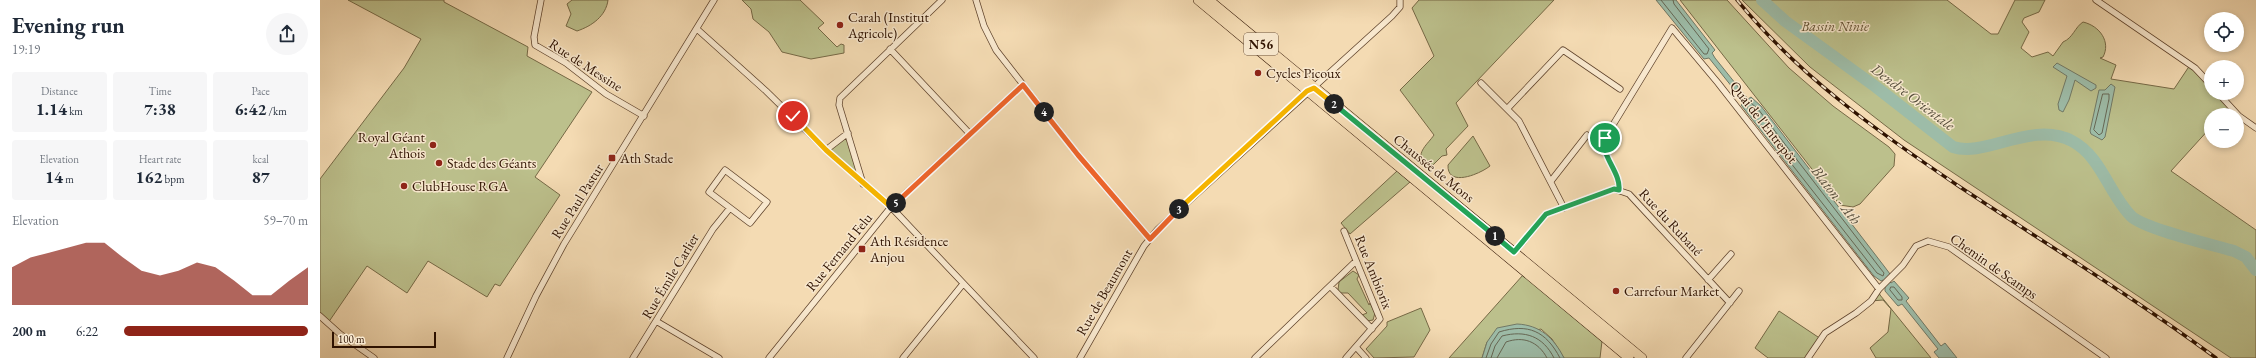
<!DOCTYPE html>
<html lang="en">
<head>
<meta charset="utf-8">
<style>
	body { margin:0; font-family:"EB Garamond",serif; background:#f6f6f7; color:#1f2937; height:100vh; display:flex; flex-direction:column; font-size:15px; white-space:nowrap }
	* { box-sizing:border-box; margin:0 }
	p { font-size:13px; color:#747a83 }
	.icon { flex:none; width:22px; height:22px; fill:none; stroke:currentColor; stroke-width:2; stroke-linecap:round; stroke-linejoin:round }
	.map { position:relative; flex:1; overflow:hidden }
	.panel { display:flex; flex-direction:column; background:#fff; width:320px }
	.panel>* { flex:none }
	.fabs { position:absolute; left:1884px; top:12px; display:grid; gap:8px }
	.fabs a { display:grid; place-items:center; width:40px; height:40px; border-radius:50%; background:#fff; box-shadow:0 2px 6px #0003; font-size:20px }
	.scale { position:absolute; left:12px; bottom:10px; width:104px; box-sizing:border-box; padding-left:4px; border:2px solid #2f1200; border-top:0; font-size:11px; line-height:14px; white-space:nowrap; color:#2f1200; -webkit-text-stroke:3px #f8e8ce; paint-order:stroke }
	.pin { position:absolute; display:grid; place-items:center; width:34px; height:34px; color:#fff; margin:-17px; border:2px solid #fff; border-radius:50%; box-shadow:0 1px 4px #0007 }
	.km { position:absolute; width:20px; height:20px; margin:-10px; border-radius:50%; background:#222; color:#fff; font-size:11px; line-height:20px; text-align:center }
	.round { display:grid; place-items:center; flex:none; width:42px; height:42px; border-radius:21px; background:#f6f6f7 }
	.summary { display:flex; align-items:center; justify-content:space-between; height:68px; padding:0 12px }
	h1 { font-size:22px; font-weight:700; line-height:30px }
	.metrics { display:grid; grid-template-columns:repeat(3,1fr); gap:6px; height:68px; padding:4px 12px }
	.metrics div { display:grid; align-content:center; border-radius:4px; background:#f6f6f7; text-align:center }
	.metrics b { font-size:17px; font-weight:700 }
	.metrics small { font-size:11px; font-weight:400 }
	.metrics p { font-size:11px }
	.chart { height:112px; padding:8px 12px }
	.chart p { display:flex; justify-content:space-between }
	.chart svg { width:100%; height:72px; margin-top:4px; fill:#8f2418; opacity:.7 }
	ul { padding:0 12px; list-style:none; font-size:13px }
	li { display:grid; grid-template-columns:64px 48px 1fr; align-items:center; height:30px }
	li i { height:10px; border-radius:5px; background:#8f2418 }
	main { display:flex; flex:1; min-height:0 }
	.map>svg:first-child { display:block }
	.green { fill:#bcc08c; stroke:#766946 }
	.water { fill:#9dbca8; stroke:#717865 }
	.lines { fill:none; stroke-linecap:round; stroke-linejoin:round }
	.shore { stroke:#666754; stroke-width:1 }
	.river { stroke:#9dbca8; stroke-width:12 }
	.minor-casing { stroke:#60442d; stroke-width:7 }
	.primary-casing { stroke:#2f1200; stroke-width:10 }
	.minor { stroke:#f8e8ce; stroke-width:5.5 }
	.primary { stroke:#f4dbb3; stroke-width:9 }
	.rail-casing { stroke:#2f1200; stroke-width:3.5 }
	.rail { stroke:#f8e8ce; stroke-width:2; stroke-dasharray:6; stroke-linecap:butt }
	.split-1-casing { stroke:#fff; stroke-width:8 }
	.split-2-casing { stroke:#fff; stroke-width:8 }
	.split-3-casing { stroke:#fff; stroke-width:8 }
	.split-4-casing { stroke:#fff; stroke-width:8 }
	.split-5-casing { stroke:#fff; stroke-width:8 }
	.split-6-casing { stroke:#fff; stroke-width:8 }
	.split-1 { stroke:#22a559; stroke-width:5 }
	.split-2 { stroke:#22a559; stroke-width:5 }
	.split-3 { stroke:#f5b400; stroke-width:5 }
	.split-4 { stroke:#f0652b; stroke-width:5 }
	.split-5 { stroke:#f0652b; stroke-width:5 }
	.split-6 { stroke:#f5b400; stroke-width:5 }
	.poi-dot { fill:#8f2418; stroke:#f8e8ce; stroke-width:1.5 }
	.labels { text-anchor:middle; stroke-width:3; stroke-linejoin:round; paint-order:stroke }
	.shield { fill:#f8e8ce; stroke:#6b523e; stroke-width:1 }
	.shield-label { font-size:13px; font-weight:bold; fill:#2f1200 }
	.poi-label { font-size:14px; fill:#2f1200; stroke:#f8e8ce; text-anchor:start }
	.park-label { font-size:14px; font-style:italic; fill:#604f31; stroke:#f8e8ce }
	.street-label { font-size:14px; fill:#2f1200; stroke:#f8e8ce }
	.water-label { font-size:15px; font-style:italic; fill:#564e3b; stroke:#f8e8ce }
</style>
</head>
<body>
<main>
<section class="panel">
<div class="summary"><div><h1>Evening run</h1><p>19:19</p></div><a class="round"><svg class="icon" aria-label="share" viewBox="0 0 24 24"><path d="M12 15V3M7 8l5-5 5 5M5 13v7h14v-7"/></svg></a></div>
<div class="metrics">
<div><p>Distance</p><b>1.14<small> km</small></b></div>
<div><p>Time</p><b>7:38</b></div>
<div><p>Pace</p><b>6:42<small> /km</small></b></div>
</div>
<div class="metrics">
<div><p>Elevation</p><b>14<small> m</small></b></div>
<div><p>Heart rate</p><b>162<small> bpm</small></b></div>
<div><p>kcal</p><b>87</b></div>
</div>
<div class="chart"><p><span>Elevation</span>59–70 m</p>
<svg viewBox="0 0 160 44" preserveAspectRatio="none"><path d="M0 44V21L10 15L20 12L30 9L40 6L50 6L60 15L70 23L80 26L90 23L100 18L110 21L120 29L130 38L140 38L150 29L160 21V44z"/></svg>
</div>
<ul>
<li><b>200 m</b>6:22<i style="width:100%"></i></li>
</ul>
</section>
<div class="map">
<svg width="1936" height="358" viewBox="0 0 1936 358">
	<rect width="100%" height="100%" fill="#f4dbb3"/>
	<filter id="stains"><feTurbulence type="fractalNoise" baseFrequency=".005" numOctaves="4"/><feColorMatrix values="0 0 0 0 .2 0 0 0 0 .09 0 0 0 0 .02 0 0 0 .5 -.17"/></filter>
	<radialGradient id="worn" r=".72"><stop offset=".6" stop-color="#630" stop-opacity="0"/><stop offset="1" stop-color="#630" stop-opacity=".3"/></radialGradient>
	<path class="green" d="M28,0H124V2L208,47L207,56L272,92L215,177L240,195L180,286L175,284L167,297L108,261L87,293L47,266L8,323L0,316V179L84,68L101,39Z
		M252,0H288C286,16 272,26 257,31L246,26L251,14L247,4Z
		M422,0H480L504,23L498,28L517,47L521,44L524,45V53L491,59L462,52L449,32L433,19L431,9Z
		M1099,0H1234L1136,103L1148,126L1126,149L1127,155L1122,156L1113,165L1106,166L1103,163C1096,152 1108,144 1114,135L1080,90L1114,56L1092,8Z
		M1360,0H1407L1469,68L1513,106L1569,147L1575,154L1574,166L1540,204L1533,207L1520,205Z
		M1422,0H1627L1671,34H1678L1695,0H1725L1719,12L1704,18L1702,22L1709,32L1701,48L1712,57L1728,52L1733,56L1743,42C1753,38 1755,27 1763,22C1780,26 1791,42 1783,57L1780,58L1796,65L1791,79L1854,89L1870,65L1891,85V93H1898L1909,106L1902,115H1891V127L1851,171L1936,230V358H1911L1584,140L1490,67Z
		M528,133L544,184L506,150Z
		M1153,136L1170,166C1160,174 1127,188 1128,165Z
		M1077,171L1090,182L1030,234L1021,223Z
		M1033,271L1039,275L1037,279L1049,305L1050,303L1055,313L1053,320L1047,321L1042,315L1047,313L1028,293H1021L1018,290L1019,282Z
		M1203,275L1282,341L1280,358H1244L1232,339L1221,329L1167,342L1162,358H1129Z
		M1558,290L1560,295L1611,358H1556L1550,348L1568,332L1571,309L1563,300L1551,301Z
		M1101,308L1110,330L1094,357L1054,358L1046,349L1067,326V322Z
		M1459,311L1501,339L1488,358H1448L1435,348Z"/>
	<path class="water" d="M1336,0H1356L1395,50L1392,53L1395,58L1428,99L1431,97L1441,106L1564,266L1570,274L1567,278L1571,283L1574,281L1589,298L1586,301L1621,346L1625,343L1637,358H1619L1614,352L1618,349L1582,304L1578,306L1565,291V287L1567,285L1563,280L1561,281L1554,276L1421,105L1424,102L1389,58L1384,59Z
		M1737,63L1776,85V88L1771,91L1755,80L1749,100L1743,112L1739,110L1738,104L1747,76L1733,67Z
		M1791,84L1795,87L1785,137L1782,140L1771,134L1770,131L1779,90H1785Z
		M1197,324C1220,325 1234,338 1244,358H1162L1167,342L1177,328Z"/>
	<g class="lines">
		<path class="shore" d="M1341,0L1384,54H1387L1389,49L1354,4L1353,0
			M1783,94H1789V99L1782,133L1779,135L1774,130Z
			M1431,103L1438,109L1560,268L1564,273L1563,276L1557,273L1427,107L1428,103Z
			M1571,287H1574L1582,297V300H1578L1570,290Z
			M1166,358L1171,344L1179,332C1208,323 1226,331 1240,358
			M1171,358L1175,346L1182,336C1205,330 1223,336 1234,358
			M1177,358L1186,342C1203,336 1218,341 1227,358"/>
		<path class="river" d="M1442,0L1465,21L1556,87L1633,147C1665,158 1712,120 1752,141C1781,156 1789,194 1811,216C1824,229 1894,245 1914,251L1926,257L1936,270"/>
		<defs>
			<path id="minor" d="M221,0L214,37L215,45L246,63L286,94L324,116
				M656,0L664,26L676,50L758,155L830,239
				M1776,0L1875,68L1891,85
				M377,29L446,91L506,150L571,207L714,358
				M570,49L649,133
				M1161,83L1199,121L1244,208
				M1898,93L1919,116L1936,128
				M1187,109L1243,50L1300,89
				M506,150L528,133
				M405,170L447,202L430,223L389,192Z
				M1231,181L1267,135
				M543,184L519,105L520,98L622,0
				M1299,190C1301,172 1280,156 1285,138L1352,28L1398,83L1559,289
				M1024,231L1060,319L1026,358
				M1192,255L1226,214L1294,189L1309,194L1410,303
				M1388,280L1411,254
				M1011,287L1052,329
				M0,316L20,334L54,358
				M336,321L399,358
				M1036,347L1046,358
				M187,358L216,296L244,244L394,0
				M313,358L393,229L410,208
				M449,358L571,207L703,85
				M583,358L643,284
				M760,358L824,246L838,229L1072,16L1080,7V0
				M935,358L1036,261
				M1366,358L1419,291
				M1488,358L1505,333L1536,313L1551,301L1559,289L1583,265L1596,246L1608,241L1629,247L1786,358"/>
			<path id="primary" d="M878,0L1309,358
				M889,0L1322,358"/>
		</defs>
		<use href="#minor" class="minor-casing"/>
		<use href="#primary" class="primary-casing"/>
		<use href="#minor" class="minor"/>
		<use href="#primary" class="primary"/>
		<defs>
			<path id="rail" d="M1417,0C1480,77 1558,132 1640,187C1725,243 1813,297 1896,358"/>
		</defs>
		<use href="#rail" class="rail-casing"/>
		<use href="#rail" class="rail"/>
	</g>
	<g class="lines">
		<defs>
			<path id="split-1" d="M1175,236L1194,252L1226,214L1294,189L1299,190C1301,172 1280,156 1285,138"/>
			<path id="split-2" d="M1014,104L1175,236"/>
			<path id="split-3" d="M859,209L987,91L994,88L1014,104"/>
			<path id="split-4" d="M724,112L758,155L830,239L859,209"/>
			<path id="split-5" d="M576,203L703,85L724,112"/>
			<path id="split-6" d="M473,116L506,150L571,207L576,203"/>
		</defs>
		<use href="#split-1" class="split-1-casing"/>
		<use href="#split-2" class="split-2-casing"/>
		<use href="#split-3" class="split-3-casing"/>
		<use href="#split-4" class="split-4-casing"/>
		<use href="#split-5" class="split-5-casing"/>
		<use href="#split-6" class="split-6-casing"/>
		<use href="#split-1" class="split-1"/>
		<use href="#split-2" class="split-2"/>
		<use href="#split-3" class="split-3"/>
		<use href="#split-4" class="split-4"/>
		<use href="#split-5" class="split-5"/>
		<use href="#split-6" class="split-6"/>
	</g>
	<g class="poi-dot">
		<circle cx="520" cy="25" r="4"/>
		<circle cx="938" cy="73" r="4"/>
		<circle cx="113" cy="145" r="4"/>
		<rect x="288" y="154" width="8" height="8" rx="2"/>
		<circle cx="119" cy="163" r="4"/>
		<circle cx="84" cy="186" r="4"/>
		<rect x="538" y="245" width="8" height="8" rx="2"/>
		<circle cx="1296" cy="291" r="4"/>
	</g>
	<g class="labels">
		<rect class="shield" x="924" y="33" width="34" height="22" rx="3"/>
		<g class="shield-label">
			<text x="941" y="49">N56</text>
		</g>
		<g class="poi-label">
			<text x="528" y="22">Carah (Institut<tspan x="528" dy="16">Agricole)</tspan></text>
			<text x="946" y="78">Cycles Picoux</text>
			<text x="105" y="142" text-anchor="end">Royal Géant<tspan x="105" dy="16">Athois</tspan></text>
			<text x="300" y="163">Ath Stade</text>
			<text x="127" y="168">Stade des Géants</text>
			<text x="92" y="191">ClubHouse RGA</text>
			<text x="550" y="246">Ath Résidence<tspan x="550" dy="16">Anjou</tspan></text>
			<text x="1304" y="296">Carrefour Market</text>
		</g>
		<g class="park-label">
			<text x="1515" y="31">Bassin Ninie</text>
		</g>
		<g class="street-label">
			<text transform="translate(266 65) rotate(33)" y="5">Rue de Messine</text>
			<text transform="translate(1444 122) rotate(52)" y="5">Quai de l'Entrepôt</text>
			<text transform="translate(1114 168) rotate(39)" y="5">Chaussée de Mons</text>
			<text transform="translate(257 201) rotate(-58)" y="5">Rue Paul Pastur</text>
			<text transform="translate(1351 222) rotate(47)" y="5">Rue du Rubané</text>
			<text transform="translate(519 252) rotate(-51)" y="5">Rue Fernand Felu</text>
			<text transform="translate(1674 266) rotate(35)" y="5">Chemin de Scamps</text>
			<text transform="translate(1054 272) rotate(68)" y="5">Rue Ambiorix</text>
			<text transform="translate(350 276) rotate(-59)" y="5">Rue Émile Carlier</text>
			<text transform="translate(784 292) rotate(-60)" y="5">Rue de Beaumont</text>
		</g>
		<g class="water-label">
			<text transform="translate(1593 97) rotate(37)" y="5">Dendre Orientale</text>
			<text transform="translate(1516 195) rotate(52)" y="5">Blaton - Ath</text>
		</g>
	</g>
	<rect width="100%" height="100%" filter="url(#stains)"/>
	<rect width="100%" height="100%" fill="url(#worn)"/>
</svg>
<div class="fabs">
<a><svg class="icon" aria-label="locate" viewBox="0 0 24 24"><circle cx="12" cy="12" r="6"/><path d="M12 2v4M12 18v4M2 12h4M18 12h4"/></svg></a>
<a>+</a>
<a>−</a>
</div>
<div class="scale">100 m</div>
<div class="pin" style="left:1285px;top:138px;background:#1e9e55"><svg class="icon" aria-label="arrive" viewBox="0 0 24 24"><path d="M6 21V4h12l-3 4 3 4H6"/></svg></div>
<div class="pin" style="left:473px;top:116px;background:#d93025"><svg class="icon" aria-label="check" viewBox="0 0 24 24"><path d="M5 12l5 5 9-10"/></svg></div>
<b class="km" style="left:1175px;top:236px">1</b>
<b class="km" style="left:1014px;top:104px">2</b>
<b class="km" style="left:859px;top:209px">3</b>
<b class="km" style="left:724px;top:112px">4</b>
<b class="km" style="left:576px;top:203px">5</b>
</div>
</main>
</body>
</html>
